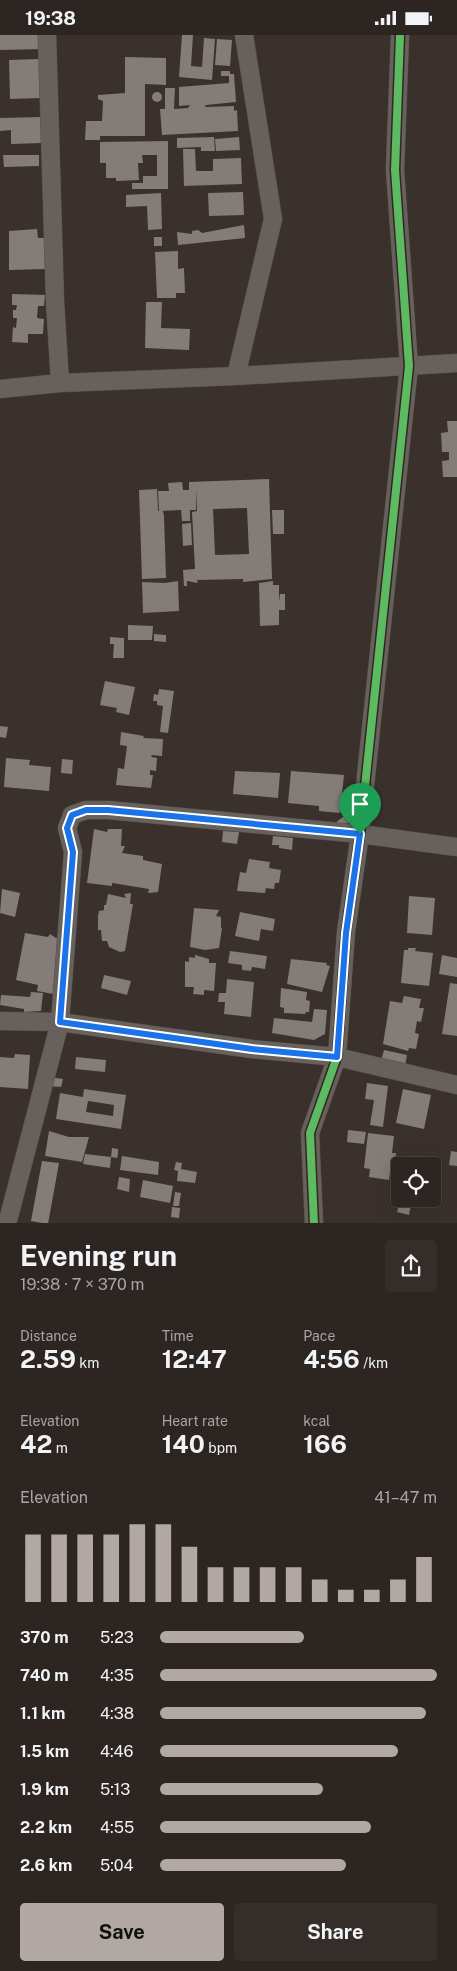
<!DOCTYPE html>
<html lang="en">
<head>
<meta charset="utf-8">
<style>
	body { margin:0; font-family:"Public Sans",sans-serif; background:#342d2a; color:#f1f3f6; height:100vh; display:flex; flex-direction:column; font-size:19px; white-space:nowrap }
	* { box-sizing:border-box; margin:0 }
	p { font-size:16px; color:#a6a5a5 }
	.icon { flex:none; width:28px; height:28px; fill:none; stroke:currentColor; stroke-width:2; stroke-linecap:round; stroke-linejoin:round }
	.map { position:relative; height:1188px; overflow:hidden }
	.side { display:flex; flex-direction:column; background:#2c2522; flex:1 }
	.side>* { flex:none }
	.buttons { position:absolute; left:391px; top:1122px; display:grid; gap:10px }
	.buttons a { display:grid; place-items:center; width:50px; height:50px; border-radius:5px; background:#2c2522; box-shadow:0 5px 20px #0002,0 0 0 1px #484240; font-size:25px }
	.pin { position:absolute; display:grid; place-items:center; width:42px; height:42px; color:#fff; margin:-51px -21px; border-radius:50% 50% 50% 0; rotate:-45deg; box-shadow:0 0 5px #0007 }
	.pin .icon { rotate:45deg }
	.round { display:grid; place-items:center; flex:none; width:52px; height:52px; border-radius:5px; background:#342d2a }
	.summary { display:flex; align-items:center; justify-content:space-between; height:85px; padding:0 20px }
	h1 { font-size:28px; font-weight:700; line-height:38px }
	.figures { display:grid; grid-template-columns:repeat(3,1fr); gap:8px; height:85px; padding:5px 20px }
	.figures div { display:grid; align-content:center }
	.figures b { font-size:25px; font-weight:700 }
	.figures small { font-size:14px; font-weight:400 }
	.figures p { font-size:14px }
	.chart { height:140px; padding:10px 20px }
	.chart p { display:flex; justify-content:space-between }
	.chart svg { width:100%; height:90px; margin-top:5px; stroke:#b1a8a3; stroke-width:6 }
	.button { display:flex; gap:10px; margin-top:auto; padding:10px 20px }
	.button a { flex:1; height:58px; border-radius:5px; background:#b1a8a3; color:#111; font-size:20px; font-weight:700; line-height:58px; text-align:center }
	.button a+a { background:#342d2a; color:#f1f3f6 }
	ul { padding:0 20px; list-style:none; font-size:16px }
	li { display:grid; grid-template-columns:80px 60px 1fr; align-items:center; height:38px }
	li i { height:12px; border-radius:6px; background:#b1a8a3 }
	.status { display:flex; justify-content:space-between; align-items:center; height:35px; padding:0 25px; background:#2c2522; direction:ltr }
	.status svg { height:14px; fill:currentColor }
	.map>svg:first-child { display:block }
	.building { fill:#847c78; fill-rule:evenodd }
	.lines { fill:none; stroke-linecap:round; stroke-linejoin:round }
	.minor-casing { stroke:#574f4b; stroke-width:19 }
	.minor { stroke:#66615d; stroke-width:18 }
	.cycleway-casing { stroke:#34271e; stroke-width:11 }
	.cycleway { stroke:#5cba63; stroke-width:8 }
	.route-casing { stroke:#fff; stroke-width:10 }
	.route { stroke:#1a73e8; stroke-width:6 }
</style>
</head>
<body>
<div class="status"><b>19:38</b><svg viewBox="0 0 49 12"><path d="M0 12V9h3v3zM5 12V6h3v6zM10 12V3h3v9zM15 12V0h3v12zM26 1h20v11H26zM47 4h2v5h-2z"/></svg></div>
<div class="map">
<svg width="457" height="1189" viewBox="0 0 457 1189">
	<rect width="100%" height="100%" fill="#3a312d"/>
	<path class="building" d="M0,0H39L41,14L0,15Z
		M182,0H193L191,31L202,32L204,3L215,4L212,45L179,42Z
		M217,4L232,5L230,31L215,30Z
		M125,22L166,23V50L145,49V101H100V105H85L86,86H102L103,66L98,64V60L125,58Z
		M39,24L40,63L10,64L9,25Z
		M221,36H230V39H234L236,67L206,70L205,72L234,71V76L237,75L238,96L162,100L160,74H165V53H175L174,74L188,73L190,70L179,71V52L229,48V41H221Z
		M152 62a5 5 0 1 1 10 0a5 5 0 1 1-10 0Z
		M41,82L42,108L11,109V95L0,96V83Z
		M214,102L215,116H201V112L177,113V103Z
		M239,102L240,115L216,116L215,104Z
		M168,106V154H132V148H143V141H157V120H142L143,128H138L139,145L116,146V143H106V128H100V107Z
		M183,114H195L196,136H213V124L241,123L242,149L184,151Z
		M3,120H39V131L4,132Z
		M243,157L244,180L209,181L208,158Z
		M161,158L162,194L148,195L147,171L126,172V160Z
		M244,190L245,203L178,210L177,197L192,199V196L198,195L202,198Z
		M37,194L38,203H48V225H45V234L9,235V196Z
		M154,202H162V211H154Z
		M178,216V234L184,233L185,258H176V263H157L155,217Z
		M12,259L45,260L44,271H38L37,283L44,284L43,299H28V308L12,307L13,292L16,293L17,283H13V275H16L17,270H12Z
		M146,267H162L161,293L190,294L189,315L145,313Z
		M447,386H457V442H443L442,426L449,425V417H442L441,398L448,397Z
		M269,444L272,544L243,547V544L197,545L198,548L187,546V551H184L183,535L195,534L192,477L197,476L196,454V475H190V486H182L181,475L159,476L158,456H169L168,448L182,447L183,455H189V447ZM247,473L249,519L215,520L213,474Z
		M157,454L158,476H163L164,481L166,543L142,544L139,455Z
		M272,475H284V499H273Z
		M191,488L192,510L183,511L182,489Z
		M178,546L179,576L143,578L142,547L165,548Z
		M273,546V550H279V567L280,559H285V575H279V590L260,591L259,548Z
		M128,590L153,591L152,605H128Z
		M154,599L166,600V607L154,606Z
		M110,602L124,603V623H113L114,609H110Z
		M105,646L135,652L129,680L116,677L117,673L100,670Z
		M159,654L174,656L168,698L160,697L163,671L157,670V666H153L154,659L158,660Z
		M0,691L8,692L6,703L0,702Z
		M121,697L144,701L143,703L163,704L162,721L152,720L151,722L157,723L156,736L150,735V740H153L151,753L116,750L118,733L124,734L127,711L120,710Z
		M6,723L30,725L29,730L51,732L49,756L4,752Z
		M62,724L73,725L72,739L61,738Z
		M235,736L280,738L278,763L233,759Z
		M291,736L344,740L340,778L319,776V771L288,768Z
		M348,778L353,784L339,795L334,789Z
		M94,794L107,797L108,794H122L121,811H125L122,818L143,821V825L162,829L158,857L148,858L149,854L112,848V851L87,848Z
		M223,796L239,797L237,809L222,807Z
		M273,801L293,803L292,815L279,813V810H272Z
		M249,824L270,827L269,833L281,835L279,848H275L274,854L266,853L265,858L237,856L240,837L246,838Z
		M2,854L20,858L15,882L0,878Z
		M131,858L130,869H133L125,916L120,917L109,912L107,906H102L101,895H98V881L99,876L104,875V870H106L108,859L126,863L124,859Z
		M409,861L435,863L432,900L407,898Z
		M194,873L219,875L216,881L221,882V893H222L219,913L205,915L190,912Z
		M240,877L275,884L273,896L261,894L259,906L235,901Z
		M25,898L48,902L50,899L56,903L63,900L53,959L37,956L38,950L16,945Z
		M408,913H416L415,916L433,918L429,951L401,948L404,915H408Z
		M230,916L267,921L265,934L252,932L251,936L242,935V930L228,928Z
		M195,920L209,924V928H216L214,956L204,955V960L193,959L194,952H185V926L189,927V922L195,923Z
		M442,920L457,923V942L439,939Z
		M291,924L327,928L326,930L330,931L322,957L287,949Z
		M104,940L131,946L127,960L101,953Z
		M227,944L254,947L251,982L224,979L225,967H218L219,958H226Z
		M450,948L457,949V1001L442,999Z
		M281,953L307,957L306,965L310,966L309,977H306L305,979L284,978V973L280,972Z
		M31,957L43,958L41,976L24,977V974L0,970L1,960L30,962Z
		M404,961L421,964L419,973H424L421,987L417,986L415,998L419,999L416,1014L409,1013L408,1016L383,1009L390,966L402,968Z
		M314,974L327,975L325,999L314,1005L272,998L274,983L312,987Z
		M384,1015L407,1020L405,1031L381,1026Z
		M15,1019L30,1020L28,1054L0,1052V1022L14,1023Z
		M76,1022L106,1025L105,1037L75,1034Z
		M50,1042L63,1044L61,1052L49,1051Z
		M367,1048L388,1051L383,1092L370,1090L374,1065L365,1064Z
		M84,1054L126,1060L121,1094L56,1084L60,1058L83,1062ZM88,1066L114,1070L113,1081L86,1077Z
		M403,1054L431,1060L424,1094L396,1088Z
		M348,1095L366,1097L364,1109L347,1107Z
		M49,1096L69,1102H89L82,1127L45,1121Z
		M368,1098L394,1101L392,1118H396L395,1128H391L389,1145L369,1142L370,1134L364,1133Z
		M112,1113L118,1114V1119L117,1123L111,1122L110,1133L83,1129L85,1119L111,1122Z
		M451,1116L457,1117V1131L449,1130Z
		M122,1121L159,1127L158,1140L120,1135Z
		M407,1121L423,1124L421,1131H405Z
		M42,1126L59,1128L48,1189L31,1186Z
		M176,1127L182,1128L181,1134L197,1137L195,1148L177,1146L178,1136L174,1135Z
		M119,1142L130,1144L129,1157L117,1154Z
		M143,1145L173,1151L170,1168L140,1162Z
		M394,1152L400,1153V1164H412L409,1180L397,1177L400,1167L391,1165Z
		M175,1157L181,1158L179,1171H173Z
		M172,1172L180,1173L179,1183L171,1182Z"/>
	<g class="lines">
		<defs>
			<path id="minor" d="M47,0L55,266L60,348
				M236,341L273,184L244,0
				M0,354L60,348L236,341L457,328
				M0,986L60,987L252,1014L337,1022L457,1050
				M7,1189L60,987L73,817L67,793L72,780L86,775H108L360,799L457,812
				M314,1189L310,1098L337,1022L346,897L360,799L409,331L395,135L400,0"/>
		</defs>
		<use href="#minor" class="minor-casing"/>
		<use href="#minor" class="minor"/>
		<defs>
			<path id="cycleway" d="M314,1189L310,1098L337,1022L346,897L360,799L409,331L395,135L400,0"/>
		</defs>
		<use href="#cycleway" class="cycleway-casing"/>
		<use href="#cycleway" class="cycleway"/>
	</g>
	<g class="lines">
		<defs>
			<path id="route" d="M86,775H108L360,799L346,898L337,1022L252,1014L60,987L73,817L67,793L72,780Z"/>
		</defs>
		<use href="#route" class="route-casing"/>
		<use href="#route" class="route"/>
	</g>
</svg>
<div class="buttons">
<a><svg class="icon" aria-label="locate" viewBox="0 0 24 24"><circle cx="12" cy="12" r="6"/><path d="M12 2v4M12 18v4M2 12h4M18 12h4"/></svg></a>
</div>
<div class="pin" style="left:360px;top:799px;background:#1e9e55"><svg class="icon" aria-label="arrive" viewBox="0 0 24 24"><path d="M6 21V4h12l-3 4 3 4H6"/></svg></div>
</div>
<section class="side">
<div class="summary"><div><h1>Evening run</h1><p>19:38 · 7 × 370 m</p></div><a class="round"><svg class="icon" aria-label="share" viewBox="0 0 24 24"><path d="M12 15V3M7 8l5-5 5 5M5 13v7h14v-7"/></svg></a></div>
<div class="figures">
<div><p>Distance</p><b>2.59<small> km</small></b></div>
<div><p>Time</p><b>12:47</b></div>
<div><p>Pace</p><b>4:56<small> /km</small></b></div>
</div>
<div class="figures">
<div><p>Elevation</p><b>42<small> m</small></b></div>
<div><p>Heart rate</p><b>140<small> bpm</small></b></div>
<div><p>kcal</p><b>166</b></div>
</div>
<div class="chart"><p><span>Elevation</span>41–47 m</p>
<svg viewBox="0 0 160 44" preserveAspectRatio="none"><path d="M5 44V11M15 44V11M25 44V11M35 44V11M45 44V6M55 44V6M65 44V17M75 44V27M85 44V27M95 44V27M105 44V27M115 44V33M125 44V38M135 44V38M145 44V33M155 44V22"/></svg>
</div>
<ul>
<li><b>370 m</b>5:23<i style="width:52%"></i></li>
<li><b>740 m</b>4:35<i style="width:100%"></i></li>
<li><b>1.1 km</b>4:38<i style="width:96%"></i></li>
<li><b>1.5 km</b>4:46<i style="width:86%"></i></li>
<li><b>1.9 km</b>5:13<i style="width:59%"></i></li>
<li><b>2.2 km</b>4:55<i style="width:76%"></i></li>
<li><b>2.6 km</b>5:04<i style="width:67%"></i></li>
</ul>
<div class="button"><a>Save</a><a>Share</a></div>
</section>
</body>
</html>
